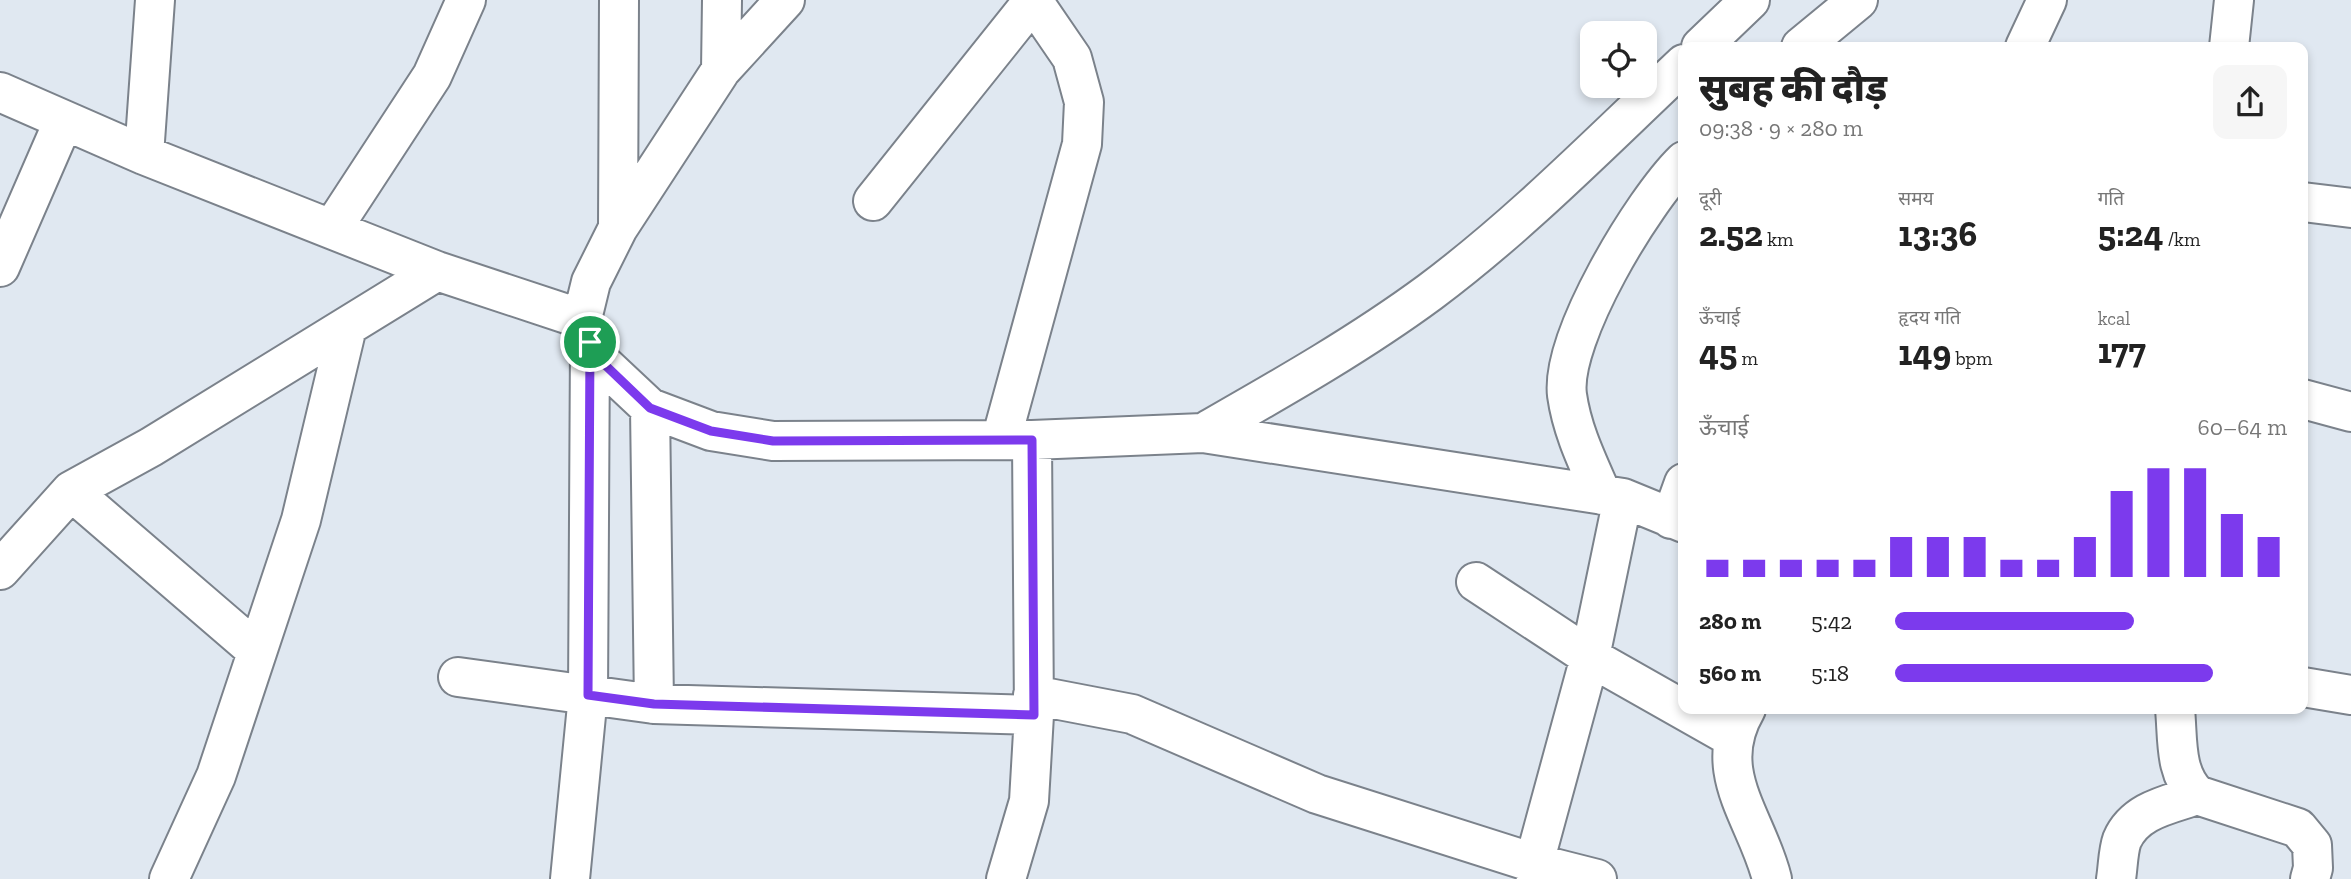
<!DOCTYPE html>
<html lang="hi">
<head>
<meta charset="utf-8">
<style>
	body { margin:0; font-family:"Zilla Slab","Noto Sans Devanagari",serif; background:#f6f6f6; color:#222; height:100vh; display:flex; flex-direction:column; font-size:26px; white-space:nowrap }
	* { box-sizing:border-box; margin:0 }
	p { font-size:23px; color:#767676 }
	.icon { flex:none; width:38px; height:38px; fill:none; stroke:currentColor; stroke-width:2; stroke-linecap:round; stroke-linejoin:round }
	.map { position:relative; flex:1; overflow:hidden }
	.panel { position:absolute; left:1678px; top:42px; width:630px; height:672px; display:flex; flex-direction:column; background:#fff; border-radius:14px; box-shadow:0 4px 10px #0003 }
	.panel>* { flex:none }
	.controls { position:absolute; left:1580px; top:21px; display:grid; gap:14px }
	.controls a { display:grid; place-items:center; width:77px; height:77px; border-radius:14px; background:#fff; box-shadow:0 4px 10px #0003; font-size:35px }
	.pin { position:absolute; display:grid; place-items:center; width:60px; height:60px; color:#fff; margin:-30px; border:4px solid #fff; border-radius:50%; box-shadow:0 2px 7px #0007 }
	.round { display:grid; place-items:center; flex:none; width:74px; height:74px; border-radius:14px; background:#f6f6f6 }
	.summary { display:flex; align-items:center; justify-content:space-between; height:119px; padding:0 21px }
	h1 { font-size:38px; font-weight:800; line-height:52px }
	.metrics { display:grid; grid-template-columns:repeat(3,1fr); gap:10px; height:119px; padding:7px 21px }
	.metrics div { display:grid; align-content:center }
	.metrics b { font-size:35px; font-weight:800 }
	.metrics small { font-size:19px; font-weight:400 }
	.metrics p { font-size:19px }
	.chart { height:196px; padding:14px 21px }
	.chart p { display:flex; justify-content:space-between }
	.chart svg { width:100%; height:126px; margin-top:7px; stroke:#7c3aed; stroke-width:6 }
	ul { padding:0 21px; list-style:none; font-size:23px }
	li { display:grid; grid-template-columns:112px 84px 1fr; align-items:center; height:52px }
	li i { height:18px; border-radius:9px; background:#7c3aed }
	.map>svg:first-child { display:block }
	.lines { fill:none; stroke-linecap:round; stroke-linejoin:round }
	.minor-casing { stroke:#7b828b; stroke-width:42 }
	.minor { stroke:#fff; stroke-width:38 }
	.route-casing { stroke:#fff; stroke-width:14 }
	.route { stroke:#7c3aed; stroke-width:9 }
</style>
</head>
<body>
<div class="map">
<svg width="2351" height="879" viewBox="0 0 2351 879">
	<rect width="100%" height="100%" fill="#e0e8f1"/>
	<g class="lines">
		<defs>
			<path id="minor" d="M785,0L721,70L618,228L591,282L582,319L590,342L602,363L650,408L711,431L773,441L1032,440L1203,433L1623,498L1684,523
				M1701,47L1750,0
				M1801,47L1858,0
				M2025,47L2047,0
				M2229,47L2234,0
				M721,70L722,0
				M0,92L144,155L437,271L582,319
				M144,155L155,0
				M873,201L1033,1L1072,58L1084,102L1082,144L1001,440
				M2303,202L2351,208
				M618,228L619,0
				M332,229L432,76L466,0
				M0,267L64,120
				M2303,399L2351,412
				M650,408L654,704L1034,715L1032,440
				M1203,433C1280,389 1358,345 1430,292C1521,224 1601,142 1684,64
				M71,491L257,651
				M1602,495C1588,463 1572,431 1567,395C1560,338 1643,201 1684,161
				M1671,519L1684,483
				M0,570L71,491L151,447L437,271
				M1476,582L1590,657L1733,738
				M458,677L654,704
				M2303,687L2351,695
				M1033,695L1132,714L1317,794L1534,863L1597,879
				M1746,709C1709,772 1757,818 1772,879
				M2175,709C2178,739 2174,773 2197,795L2298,828L2312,845L2313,868L2310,879
				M169,879L216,776L301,520L347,327
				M570,879L588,695L590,342
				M1006,879L1029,801L1034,715
				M1536,879L1534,863L1590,657L1623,498
				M2116,879C2118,867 2118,851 2122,840C2135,810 2168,805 2197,795"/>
		</defs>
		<use href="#minor" class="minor-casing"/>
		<use href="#minor" class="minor"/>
	</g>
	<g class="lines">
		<defs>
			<path id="route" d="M590,342L603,363L650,408L711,431L773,441L1032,440L1034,715L654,704L588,695Z"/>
		</defs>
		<use href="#route" class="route-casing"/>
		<use href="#route" class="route"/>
	</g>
</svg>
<div class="controls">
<a><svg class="icon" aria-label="locate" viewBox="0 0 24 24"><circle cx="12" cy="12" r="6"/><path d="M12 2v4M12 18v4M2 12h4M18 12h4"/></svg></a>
</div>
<div class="pin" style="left:590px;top:342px;background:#1e9e55"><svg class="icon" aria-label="arrive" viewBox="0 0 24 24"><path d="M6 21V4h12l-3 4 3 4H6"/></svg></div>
<section class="panel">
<div class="summary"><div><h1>सुबह की दौड़</h1><p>09:38 · 9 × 280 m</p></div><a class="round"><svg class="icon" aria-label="share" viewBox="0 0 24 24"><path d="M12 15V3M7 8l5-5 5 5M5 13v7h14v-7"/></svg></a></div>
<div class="metrics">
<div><p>दूरी</p><b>2.52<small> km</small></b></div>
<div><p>समय</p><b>13:36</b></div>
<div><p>गति</p><b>5:24<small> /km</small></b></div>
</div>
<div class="metrics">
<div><p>ऊँचाई</p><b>45<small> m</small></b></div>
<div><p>हृदय गति</p><b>149<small> bpm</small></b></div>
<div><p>kcal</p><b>177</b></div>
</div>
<div class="chart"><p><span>ऊँचाई</span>60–64 m</p>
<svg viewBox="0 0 160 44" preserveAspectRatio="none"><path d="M5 44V38M15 44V38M25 44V38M35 44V38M45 44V38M55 44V30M65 44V30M75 44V30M85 44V38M95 44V38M105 44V30M115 44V14M125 44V6M135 44V6M145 44V22M155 44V30"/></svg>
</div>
<ul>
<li><b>280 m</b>5:42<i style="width:61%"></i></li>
<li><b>560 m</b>5:18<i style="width:81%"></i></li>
</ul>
</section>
</div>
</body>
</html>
